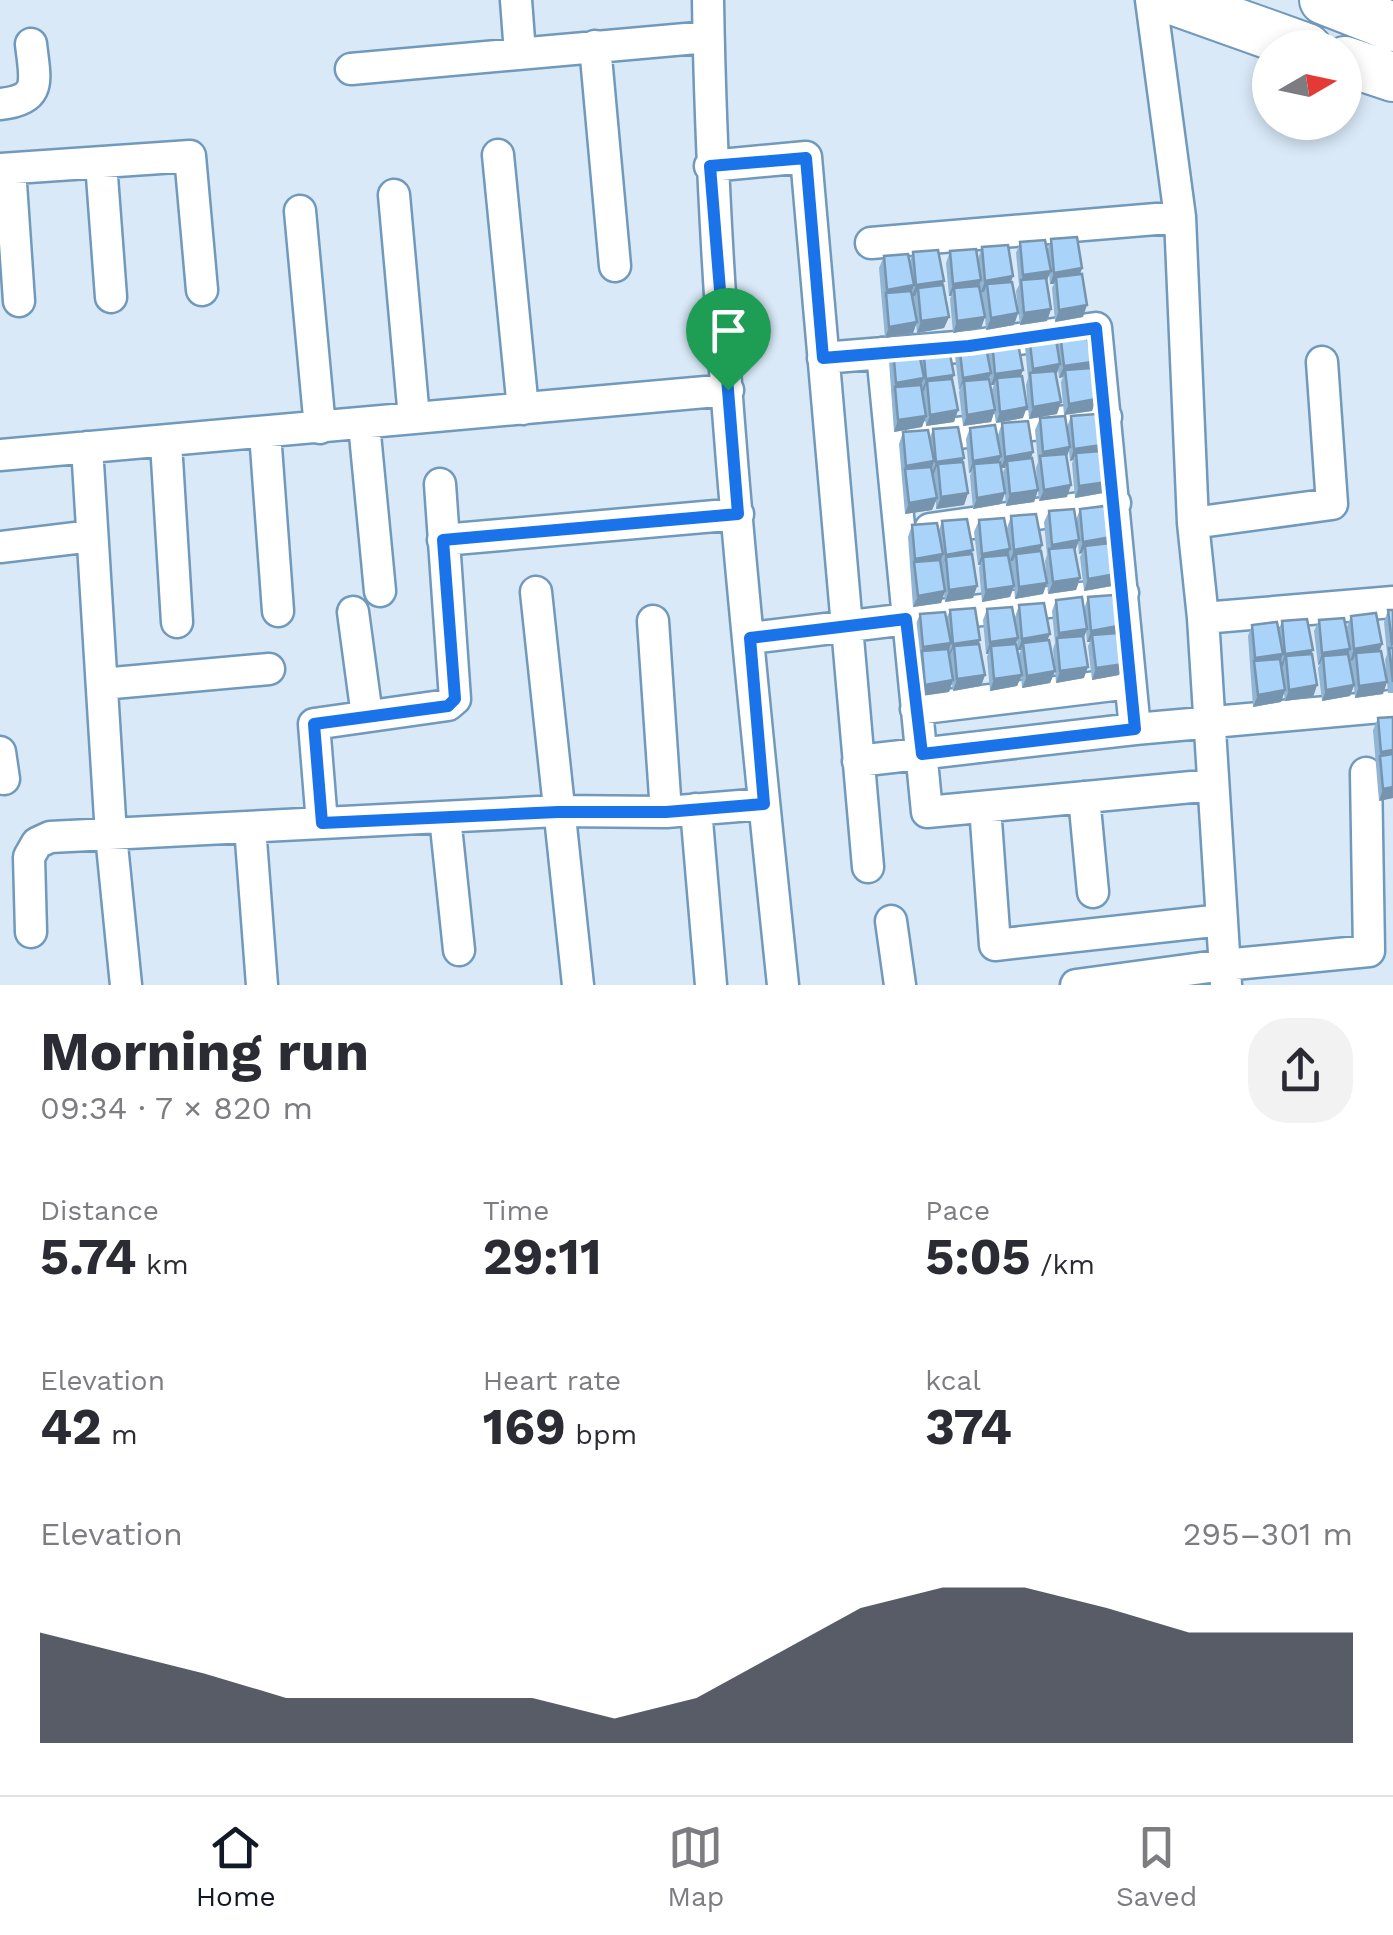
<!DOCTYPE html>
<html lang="en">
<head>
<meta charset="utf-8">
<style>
	body { margin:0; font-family:"Work Sans",sans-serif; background:#f2f2f3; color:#2b2b33; height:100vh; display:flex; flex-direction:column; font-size:38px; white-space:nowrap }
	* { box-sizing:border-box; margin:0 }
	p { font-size:32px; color:#7c7c81 }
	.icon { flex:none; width:55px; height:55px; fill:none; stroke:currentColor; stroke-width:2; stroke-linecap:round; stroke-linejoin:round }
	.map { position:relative; height:985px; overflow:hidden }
	.side { display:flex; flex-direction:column; background:#fff; flex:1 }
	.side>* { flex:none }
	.needle { width:65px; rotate:81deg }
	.fabs { position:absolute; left:1252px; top:30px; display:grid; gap:20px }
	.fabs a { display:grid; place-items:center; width:110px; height:110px; border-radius:50%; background:#fff; box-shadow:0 5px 15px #0003; font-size:50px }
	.pin { position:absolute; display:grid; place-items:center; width:85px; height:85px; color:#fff; margin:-102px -42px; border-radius:50% 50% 50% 0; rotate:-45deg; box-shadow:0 0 10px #0007 }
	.pin .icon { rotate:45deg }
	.round { display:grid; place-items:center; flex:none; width:105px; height:105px; border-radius:40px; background:#f2f2f3 }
	.headline { display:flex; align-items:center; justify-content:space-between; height:170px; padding:0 40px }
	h1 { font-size:55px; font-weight:700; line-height:75px }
	.figures { display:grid; grid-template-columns:repeat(3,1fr); gap:15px; height:170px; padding:10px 40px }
	.figures div { display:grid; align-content:center }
	.figures b { font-size:50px; font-weight:700 }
	.figures small { font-size:28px; font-weight:400 }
	.figures p { font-size:28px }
	.chart { height:280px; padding:20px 40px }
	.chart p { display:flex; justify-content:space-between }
	.chart svg { width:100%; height:180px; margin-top:10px; fill:#111827; opacity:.7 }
	.tab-bar { display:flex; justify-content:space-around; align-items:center; height:140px; border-top:2px solid #e1e1e2; background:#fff; font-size:28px; color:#7c7c81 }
	.tab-bar a { display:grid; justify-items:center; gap:5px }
	.tab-bar .selected { color:#111827 }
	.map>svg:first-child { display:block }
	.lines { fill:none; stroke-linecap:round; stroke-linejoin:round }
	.street-casing { stroke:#7199bc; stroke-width:35 }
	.primary-casing { stroke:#7199bc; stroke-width:52 }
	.street { stroke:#fff; stroke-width:30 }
	.primary { stroke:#fff; stroke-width:48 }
	.wall { fill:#91b5d5; fill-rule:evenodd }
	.shaded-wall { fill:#7694ae }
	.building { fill:#a9d3f8; stroke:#7694ae; stroke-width:2.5 }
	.route-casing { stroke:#fff; stroke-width:20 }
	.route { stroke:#1a73e8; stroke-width:12 }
</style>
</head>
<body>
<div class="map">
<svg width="1393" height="985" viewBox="0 0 1393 985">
	<rect width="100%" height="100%" fill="#d9e9f8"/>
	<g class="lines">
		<defs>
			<path id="street" d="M516,0L520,53
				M708,0C713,329 749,658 783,985
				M1151,0L1180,217L1193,523L1203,618L1226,985
				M595,46L615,266
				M351,69L708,37
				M0,104C43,100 35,80 31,44
				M498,155L523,409
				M101,163L111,297
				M710,166L806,157L868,867
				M0,169L190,156L202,290
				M10,169L19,301
				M394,195L414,418
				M300,211L320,428
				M871,243L1180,217
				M882,353L927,812L1213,785
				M823,358L969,346L1096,328L1135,729L1393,706
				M364,424L380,591
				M265,433L278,611
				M920,437L1106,417
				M166,443L177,622
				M87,447L111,835L126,985
				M0,455L728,390
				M1193,523L1332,504L1322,362
				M930,529L1115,503
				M443,540L738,514
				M0,547L92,536
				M536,592L578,985
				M353,612L367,716
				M1203,618L1393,602
				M653,621L666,812
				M750,638L1123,593
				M102,684L269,669
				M916,709L1130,683
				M0,752L4,779
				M858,761L1135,729
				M1084,797L1093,892
				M985,807L995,945L1222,920
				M696,809L711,985
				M445,817L459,950
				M322,823L314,724L448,705L455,699L440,484
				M250,827L262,985
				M891,921L900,985
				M31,932L29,857L37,843L50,837L557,811L666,812L764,804
				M1076,985L1224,965L1369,951L1366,773"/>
			<path id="primary" d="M1172,0L1307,48
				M1324,0L1393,27
				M1345,61L1393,77"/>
		</defs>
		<use href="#street" class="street-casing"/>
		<use href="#primary" class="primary-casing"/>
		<use href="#street" class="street"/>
		<use href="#primary" class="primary"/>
	</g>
	<path class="wall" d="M1051,239L1082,268L1080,274L1083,317L1055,322L1052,288L1054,284H1050L1049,274L1047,281L1051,309L1047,321L1020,325L1016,291L1019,285L1016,253L1020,242L1047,251Z
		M982,247L1011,282L1018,313L1014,325L986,330L985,317L981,328L953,333L950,299L951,296H949L946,263L950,251L978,259Z
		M913,252L944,281L942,285L949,317L944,328L917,333L916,324L913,333L885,338L879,268L884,256L910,261Z
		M1060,333L1089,368L1096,399L1092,411L1064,415L1061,382L1063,377L1059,378L1058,369L1056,376L1057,414L1029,419L1026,385L1028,378L1025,347L1029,335L1057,343Z
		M992,340L1023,370L1020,376L1023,418L996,423L994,411L991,422L963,426L959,392L960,389L959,390L955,356L959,344L987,352ZM990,376L991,385H994L992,390L994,405L989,379Z
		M923,346L954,375L952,379L958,410L954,422L926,426L925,418L922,427L894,432L889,361L893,349L919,355Z
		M1071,416L1102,445L1099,451L1103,493L1075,498L1072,464L1073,460L1070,461L1069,451L1066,458L1067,497L1039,501L1036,468L1038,462L1035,430L1040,418L1067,427Z
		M1002,423L1031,459L1038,490L1034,502L1006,506L1005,493L1001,504L973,509L970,476L971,472L969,473L966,439L970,428L998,435ZM1000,458L1001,468H1005L1003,472L1005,492L999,462Z
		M933,429L964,458L962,462L968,493L964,505L936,509V501L932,510L905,514L899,444L903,432L930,437Z
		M1080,509L1111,537L1109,544L1112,586L1084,591L1080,557L1082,553L1079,554L1078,543L1075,551L1080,578L1076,590L1048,594L1045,561L1047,555L1044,522L1049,511L1076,520Z
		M1011,516L1042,545L1040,552L1047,583L1043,594L1015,599L1014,587L1010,597L982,602L979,568L980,565H978L974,532L979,520L1008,539L1007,528Z
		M942,521L973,550L971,554L977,586L973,598L945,602L944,593L941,603L913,607L908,537L912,525L939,530Z
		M1088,597L1116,633L1124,664L1119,675L1092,680L1088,646L1090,642H1087L1086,632L1083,639L1084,678L1056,683L1053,649L1055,643L1052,611L1056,600L1084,609Z
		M1019,605L1047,640L1055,671L1050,683L1022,688L1021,676L1017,686L990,691L987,657L988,654H986L983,620L987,609L1015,617ZM1017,640L1018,650H1021L1019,654L1021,670L1016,644Z
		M950,610L979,644L985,675L981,686L953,691L952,683L949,692L921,696L915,626L920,614L946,619Z
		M1388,610H1393V693H1388L1385,660L1387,654L1384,622Z
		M1351,616L1382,644L1379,651L1383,694L1355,698L1354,686L1350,696L1322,701L1318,668L1320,664L1318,665L1314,631L1319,620L1348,638L1347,627Z
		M1282,621L1311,654L1317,685L1313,697L1285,701L1284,693L1281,702L1253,707L1248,636L1252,625L1279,629Z
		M1378,718L1393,798L1379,801L1373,730Z"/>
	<path class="shaded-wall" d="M1082,268L1078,280L1056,277L1054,284H1050L1054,273Z
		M1051,271L1046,282L1021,281L1023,275Z
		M1013,276L1009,288L987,284L984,292H981L985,281Z
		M981,280L977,292L954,288L951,296H949L953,284Z
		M944,281L940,293L918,288L915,296H912L916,285Z
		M914,285L910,297L886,293L882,301L887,290Z
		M1087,305L1083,317L1055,322L1059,310Z
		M1051,309L1047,321L1020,325L1024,313Z
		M1018,313L1014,325L986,330L991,318Z
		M949,317L944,328L917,333L921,321Z
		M985,317L981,328L953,333L957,321Z
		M917,322L913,333L885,338L889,327Z
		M1092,362L1087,373L1065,370L1063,377L1059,378L1064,366Z
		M1060,364L1056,376H1030L1033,369Z
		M1023,370L1019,381L997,378L994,385H991L995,374Z
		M991,373L986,385L964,381L959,390L963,378Z
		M954,375L949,386L927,381L924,391H922L926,379Z
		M924,378L919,390L895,387L892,394L896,383Z
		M1096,399L1092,411L1064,415L1069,404Z
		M1061,402L1057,414L1029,419L1033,407Z
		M1027,407L1023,418L996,423L1000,412Z
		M958,410L954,422L926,426L930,415Z
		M995,410L991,422L963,426L967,415Z
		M926,416L922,427L894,432L898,420Z
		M1102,445L1098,456L1076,453L1073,460L1070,461L1074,449Z
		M1070,447L1066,459L1041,458L1043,452Z
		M1033,452L1029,464L1007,461L1005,468H1001L1005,457Z
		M1001,456L997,468L974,464L971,472L969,473L973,461Z
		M964,458L959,469L938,464L934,473L932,474L936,462Z
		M934,461L930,473L905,469L902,478L906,466Z
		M1107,482L1103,493L1075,498L1079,486Z
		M1071,485L1067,497L1039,501L1044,490Z
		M1038,490L1034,502L1006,506L1010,494Z
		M968,493L964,505L936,509L941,497Z
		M1005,493L1001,504L973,509L977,498Z
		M937,498L932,510L905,514L909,503Z
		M1111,537L1107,549L1085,546L1082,553L1079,554L1083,542Z
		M1079,540L1075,551L1050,550L1052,545Z
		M1042,545L1038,556L1016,554L1013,561H1010L1014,550Z
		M1010,549L1006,561L983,557L980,565H978L982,554Z
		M973,550L968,562L946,557L942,566L946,555Z
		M943,554L939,566L914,562L911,570L915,559Z
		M1116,574L1112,586L1084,591L1088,579Z
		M1080,578L1076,590L1048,594L1053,582Z
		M1047,583L1043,594L1015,599L1019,587Z
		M977,586L973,598L945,602L949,590Z
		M1014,586L1010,597L982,602L986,590Z
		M945,591L941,603L913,607L918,596Z
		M1118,626L1114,638L1092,635L1090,642H1087L1091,631Z
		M1087,629L1083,640L1057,639L1059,633Z
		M1050,634L1045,646L1023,643L1021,650H1018L1022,639Z
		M1018,638L1013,650L991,646L988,654H986L990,642Z
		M980,640L976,651L954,646L950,655H949L953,644Z
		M951,643L947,655L922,651L919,659L923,647Z
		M1382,644L1378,656L1356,653L1353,660L1350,661L1354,649Z
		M1350,649L1346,660L1323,656L1320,664L1318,665L1322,653Z
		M1313,650L1308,661L1286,656L1283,666H1281L1285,654Z
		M1283,654L1279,665L1254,661L1251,670L1255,658Z
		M1124,664L1119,675L1092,680L1096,668Z
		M1088,667L1084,678L1056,683L1060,671Z
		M1055,671L1050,683L1022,688L1027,676Z
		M985,675L981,686L953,691L957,679Z
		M1022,675L1017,686L990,691L994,679Z
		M953,680L949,692L921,696L925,685Z
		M1387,682L1383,694L1355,698L1359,686Z
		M1317,685L1313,697L1285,701L1289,690Z
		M1354,685L1350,696L1322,701L1326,690Z
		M1285,690L1281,702L1253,707L1258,695Z
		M1393,750V761L1380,756L1377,763L1381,752Z
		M1393,787V798L1379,801L1383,789Z"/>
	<path class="building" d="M1077,237L1082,268L1054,273L1051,239Z
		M1045,240L1051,271L1023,275L1020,242Z
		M1008,245L1013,276L985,281L982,247Z
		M976,249L981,280L953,284L950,251Z
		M938,250L944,281L916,285L913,252Z
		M908,254L914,285L887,290L884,256Z
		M1082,274L1087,305L1059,310L1056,277Z
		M1046,278L1051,309L1024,313L1021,280Z
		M1012,282L1018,313L991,318L987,284Z
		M943,285L949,317L921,321L918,288Z
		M979,286L985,317L957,321L954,288Z
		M911,291L917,322L889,327L886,293Z
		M1086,331L1092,362L1064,366L1060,333Z
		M1055,333L1060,364L1033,369L1029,335Z
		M1017,338L1023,370L995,374L992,340Z
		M985,342L991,373L963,378L959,344Z
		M948,344L954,375L926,379L923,346Z
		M918,347L924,378L896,383L893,349Z
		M1091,368L1096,399L1069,404L1065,370Z
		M1055,371L1061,402L1033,407L1030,373Z
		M1022,376L1027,407L1000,412L997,378Z
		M952,379L958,410L930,415L927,381Z
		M989,379L995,410L967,415L964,381Z
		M921,385L926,416L898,420L895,387Z
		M1096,414L1102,445L1074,449L1071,416Z
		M1065,416L1070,447L1043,452L1040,418Z
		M1028,421L1033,452L1005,457L1002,423Z
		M995,425L1001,456L973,461L970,428Z
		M958,427L964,458L936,462L933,429Z
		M928,430L934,461L906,466L903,432Z
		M1101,451L1107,482L1079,486L1076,453Z
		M1066,454L1071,485L1044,490L1040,456Z
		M1032,458L1038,490L1010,494L1007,461Z
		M963,462L968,493L941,497L938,464Z
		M1000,462L1005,493L977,498L974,464Z
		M931,467L937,498L909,503L905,469Z
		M1105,506L1111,537L1083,542L1080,509Z
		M1074,509L1079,540L1052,545L1049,511Z
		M1036,514L1042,545L1014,550L1011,516Z
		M1004,518L1010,549L982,554L979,520Z
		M967,519L973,550L946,555L942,521Z
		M937,523L943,554L915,559L912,525Z
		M1110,543L1116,574L1088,579L1085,546Z
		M1074,547L1080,578L1053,582L1049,549Z
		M1041,551L1047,583L1019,587L1016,554Z
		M972,554L977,586L949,590L946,557Z
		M1008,555L1014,586L986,590L983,557Z
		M940,560L945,591L918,596L914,562Z
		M1113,595L1118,626L1091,631L1088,597Z
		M1082,597L1087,629L1059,633L1056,600Z
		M1044,603L1050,634L1022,639L1019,605Z
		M1012,607L1018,638L990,642L987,609Z
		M975,608L980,640L953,644L950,610Z
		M1388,610H1393V643L1392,644Z
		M945,612L951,643L923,647L920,614Z
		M1376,613L1382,644L1354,649L1351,616Z
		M1344,618L1350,649L1322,653L1319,620Z
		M1307,619L1313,650L1285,654L1282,621Z
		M1277,622L1283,654L1255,658L1252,625Z
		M1118,633L1124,664L1096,668L1092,635Z
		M1083,636L1088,667L1060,671L1057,638Z
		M1049,640L1055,671L1027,676L1023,643Z
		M979,644L985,675L957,679L954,646Z
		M1016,644L1022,675L994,679L991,646Z
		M1389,648H1393V682Z
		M948,649L953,680L925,685L922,651Z
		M1381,651L1387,682L1359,686L1356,653Z
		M1312,654L1317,685L1289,690L1286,656Z
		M1348,654L1354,685L1326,690L1323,656Z
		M1280,659L1285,690L1258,695L1254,661Z
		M1393,717V750L1381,752L1378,718Z
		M1393,754V787L1383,789L1380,756Z"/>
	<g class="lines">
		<defs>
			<path id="route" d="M806,158L823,358L969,346L1096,328L1135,729L922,754L906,619L750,638L764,804L666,812H558L322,823L314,724L448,706L455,699L443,540L738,514L710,166Z"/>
		</defs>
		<use href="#route" class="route-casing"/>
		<use href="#route" class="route"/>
	</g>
</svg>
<div class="fabs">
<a><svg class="needle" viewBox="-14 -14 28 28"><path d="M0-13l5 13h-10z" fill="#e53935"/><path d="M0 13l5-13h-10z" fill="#7c7c81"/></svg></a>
</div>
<div class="pin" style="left:728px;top:390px;background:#1e9e55"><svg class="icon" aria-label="arrive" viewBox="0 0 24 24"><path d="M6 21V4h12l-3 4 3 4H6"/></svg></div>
</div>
<section class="side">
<div class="headline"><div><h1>Morning run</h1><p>09:34 · 7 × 820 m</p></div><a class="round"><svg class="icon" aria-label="share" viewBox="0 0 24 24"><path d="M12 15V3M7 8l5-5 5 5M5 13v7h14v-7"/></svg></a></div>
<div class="figures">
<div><p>Distance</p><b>5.74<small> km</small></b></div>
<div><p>Time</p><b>29:11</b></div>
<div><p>Pace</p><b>5:05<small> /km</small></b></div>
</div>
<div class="figures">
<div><p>Elevation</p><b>42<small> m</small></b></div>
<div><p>Heart rate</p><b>169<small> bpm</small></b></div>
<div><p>kcal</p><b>374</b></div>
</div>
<div class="chart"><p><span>Elevation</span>295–301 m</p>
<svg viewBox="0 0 160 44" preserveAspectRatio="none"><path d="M0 44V17L10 22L20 27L30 33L40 33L50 33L60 33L70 38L80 33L90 22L100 11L110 6L120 6L130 11L140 17L150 17L160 17V44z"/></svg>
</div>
</section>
<nav class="tab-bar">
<a class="selected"><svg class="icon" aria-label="home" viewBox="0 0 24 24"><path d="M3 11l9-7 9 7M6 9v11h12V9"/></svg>Home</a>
<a><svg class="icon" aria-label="map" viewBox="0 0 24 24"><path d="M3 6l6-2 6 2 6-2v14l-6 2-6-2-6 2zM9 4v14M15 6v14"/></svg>Map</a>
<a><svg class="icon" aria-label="saved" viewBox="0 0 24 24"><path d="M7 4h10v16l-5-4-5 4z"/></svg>Saved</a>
</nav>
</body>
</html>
